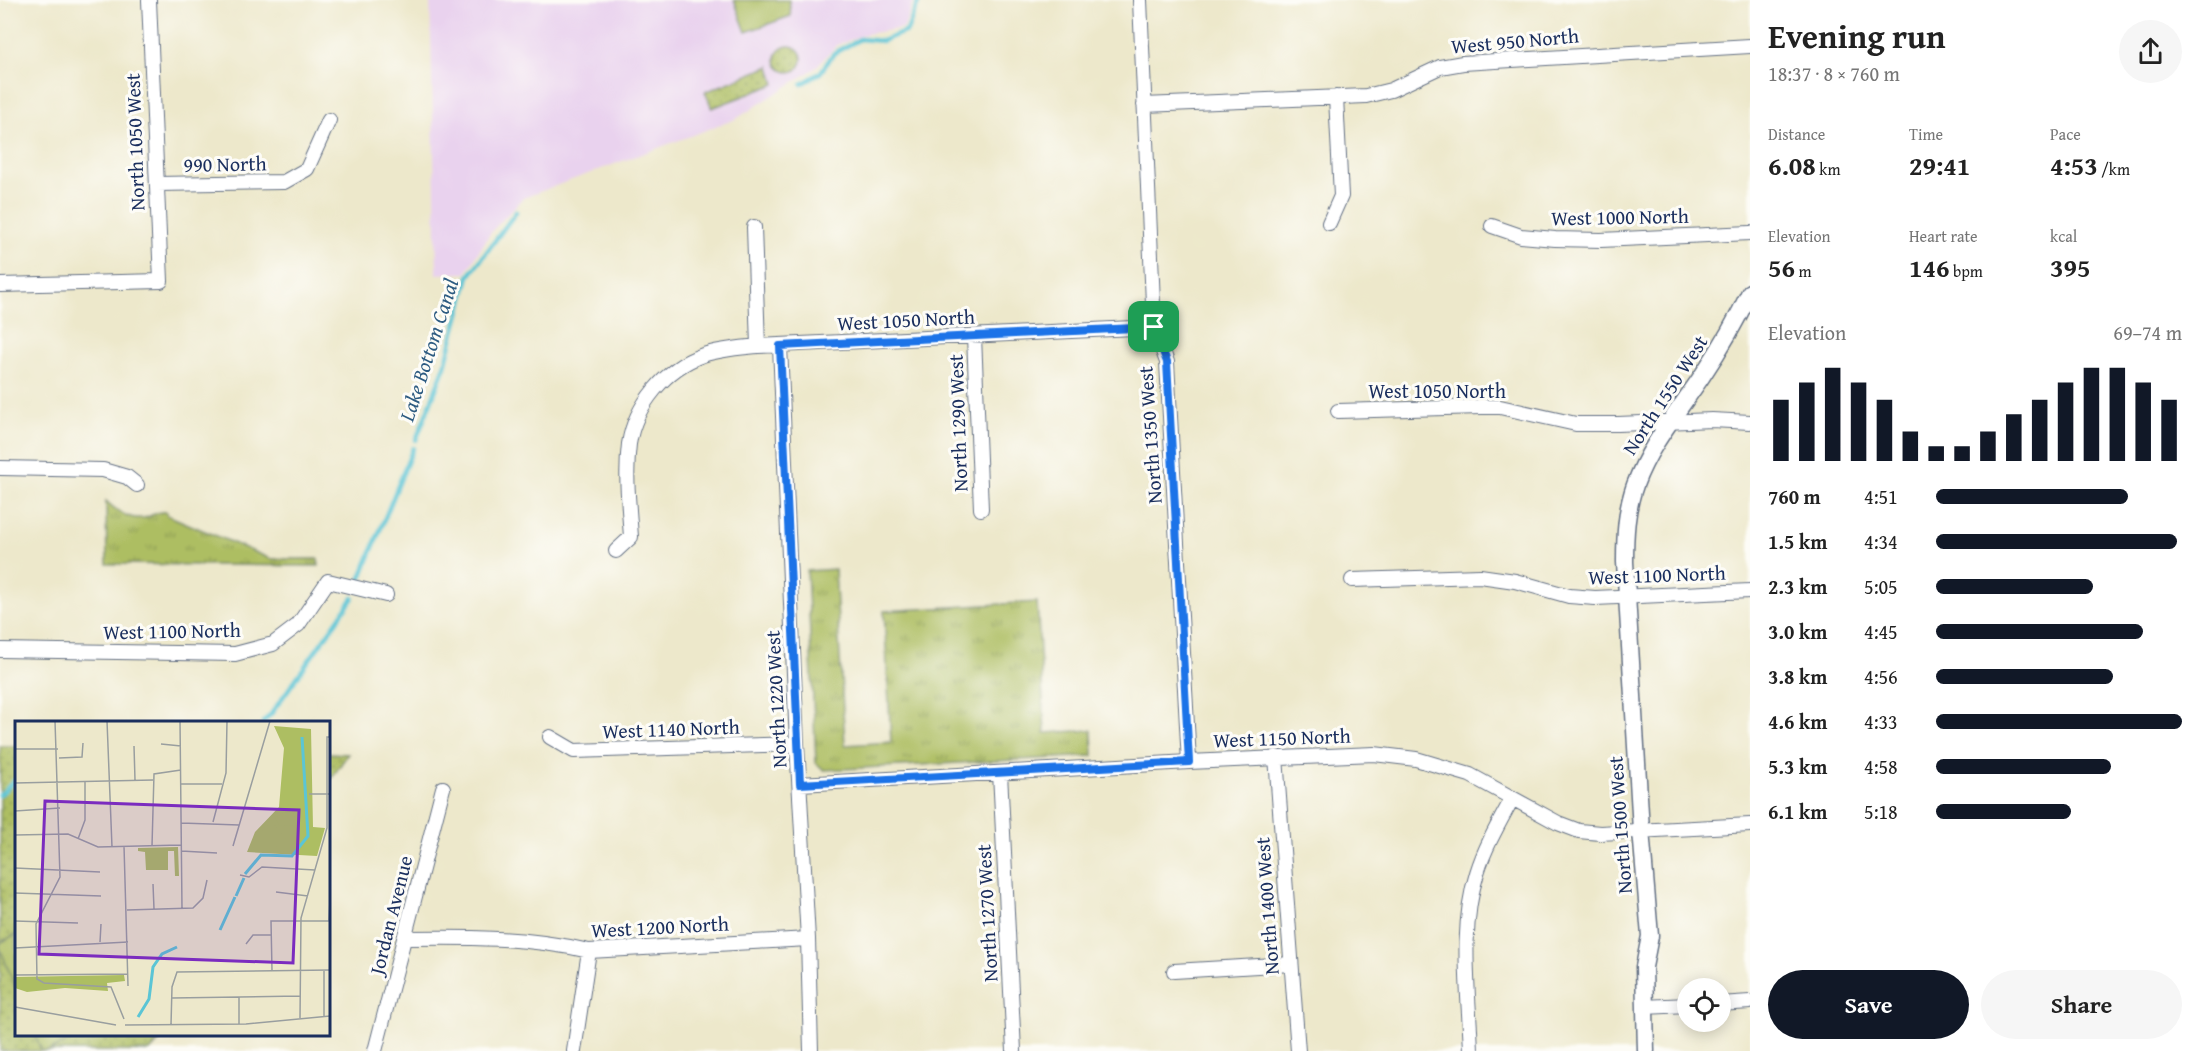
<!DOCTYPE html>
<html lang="en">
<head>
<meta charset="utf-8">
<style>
	body { margin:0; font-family:"Gentium Book Plus",serif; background:#f6f6f6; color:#222; height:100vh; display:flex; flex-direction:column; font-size:22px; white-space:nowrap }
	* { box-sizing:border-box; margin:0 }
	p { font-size:20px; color:#767676 }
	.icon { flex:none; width:33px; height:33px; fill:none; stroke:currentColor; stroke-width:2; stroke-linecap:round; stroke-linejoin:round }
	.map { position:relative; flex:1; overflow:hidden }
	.panel { display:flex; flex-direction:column; background:#fff; width:450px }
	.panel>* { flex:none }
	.buttons { position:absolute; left:1677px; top:978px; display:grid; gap:12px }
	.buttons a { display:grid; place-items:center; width:54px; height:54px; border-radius:50%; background:#fff; box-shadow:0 3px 15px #0003; font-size:30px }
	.pin { position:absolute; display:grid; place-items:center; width:51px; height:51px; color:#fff; margin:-26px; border-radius:12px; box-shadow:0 3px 9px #0006 }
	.round { display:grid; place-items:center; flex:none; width:63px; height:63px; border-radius:32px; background:#f6f6f6 }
	.headline { display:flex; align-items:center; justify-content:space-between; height:102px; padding:0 18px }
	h1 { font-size:33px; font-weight:800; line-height:45px }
	.figures { display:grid; grid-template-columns:repeat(3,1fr); gap:9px; height:102px; padding:6px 18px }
	.figures div { display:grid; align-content:center }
	.figures b { font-size:26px; font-weight:800 }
	.figures small { font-size:16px; font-weight:400 }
	.figures p { font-size:16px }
	.chart { height:168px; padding:12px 18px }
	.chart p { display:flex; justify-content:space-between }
	.chart svg { width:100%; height:108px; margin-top:6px; stroke:#111827; stroke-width:6 }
	.cta { display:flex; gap:12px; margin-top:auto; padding:12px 18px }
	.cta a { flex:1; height:69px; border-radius:36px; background:#111827; color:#fff; font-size:24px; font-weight:800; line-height:69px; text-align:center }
	.cta a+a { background:#f6f6f6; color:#222 }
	ul { padding:0 18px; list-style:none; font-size:20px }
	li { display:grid; grid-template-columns:96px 72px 1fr; align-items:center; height:45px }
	li i { height:15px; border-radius:8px; background:#111827 }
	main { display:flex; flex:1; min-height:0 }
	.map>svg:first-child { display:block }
	.built { fill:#e9d2ee }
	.grass { fill:url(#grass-tufts); stroke:#647660; stroke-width:1.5 }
	.park { fill:url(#park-dots); stroke:#647660; stroke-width:1.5 }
	.garden { fill:#adbe62; stroke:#647660; stroke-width:1.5 }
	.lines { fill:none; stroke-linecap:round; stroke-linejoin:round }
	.stream { stroke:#5bc5d5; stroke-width:4.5 }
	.minor-casing { stroke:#647084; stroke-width:16 }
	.tertiary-casing { stroke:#647084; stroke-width:19 }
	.minor { stroke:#fff; stroke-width:14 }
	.tertiary { stroke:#fff; stroke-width:16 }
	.route-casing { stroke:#fff; stroke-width:12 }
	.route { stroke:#1a73e8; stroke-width:8 }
	.labels { text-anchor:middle; stroke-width:6; stroke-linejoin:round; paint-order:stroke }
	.street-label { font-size:20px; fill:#1b2f5e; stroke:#fdfcf7 }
	.water-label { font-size:21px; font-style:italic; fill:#2e5c82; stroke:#fdfcf7 }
	.inset-river { fill:none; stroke:#5bc5d5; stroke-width:3 }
	.inset-road { fill:none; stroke:#999e9f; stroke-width:1.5 }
	.view { fill:#7b2cbf; fill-opacity:0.15; stroke:#7b2cbf; stroke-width:3 }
	.inset-edge { fill:none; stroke:#1b2f5e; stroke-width:3 }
</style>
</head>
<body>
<main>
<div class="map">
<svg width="1750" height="1051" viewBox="0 0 1750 1051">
	<defs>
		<pattern id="grass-tufts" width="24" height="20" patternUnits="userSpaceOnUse" patternTransform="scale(1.5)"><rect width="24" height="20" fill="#adbe62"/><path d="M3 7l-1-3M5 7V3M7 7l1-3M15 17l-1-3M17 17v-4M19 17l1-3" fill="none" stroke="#8c9b54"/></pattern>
		<pattern id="park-dots" width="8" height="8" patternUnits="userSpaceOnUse" patternTransform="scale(1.5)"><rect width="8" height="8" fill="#adbe62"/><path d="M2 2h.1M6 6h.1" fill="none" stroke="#8c9b54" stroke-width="1.8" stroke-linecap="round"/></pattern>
	</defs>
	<rect width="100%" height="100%" fill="#fdfcf7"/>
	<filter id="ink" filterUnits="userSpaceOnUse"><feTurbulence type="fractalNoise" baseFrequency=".0167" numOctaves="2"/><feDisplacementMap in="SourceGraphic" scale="12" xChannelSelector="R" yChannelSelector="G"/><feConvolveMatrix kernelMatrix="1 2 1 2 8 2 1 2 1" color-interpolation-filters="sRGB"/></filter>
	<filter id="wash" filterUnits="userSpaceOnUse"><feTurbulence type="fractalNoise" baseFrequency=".008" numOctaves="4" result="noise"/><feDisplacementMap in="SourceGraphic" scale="24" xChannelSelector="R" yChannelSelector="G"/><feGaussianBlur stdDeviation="1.35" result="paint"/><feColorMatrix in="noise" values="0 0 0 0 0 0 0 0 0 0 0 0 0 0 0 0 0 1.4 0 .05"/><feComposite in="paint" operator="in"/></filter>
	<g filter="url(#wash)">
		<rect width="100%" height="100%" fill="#ede8cb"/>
		<path class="built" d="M430,0H914L904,28L866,34L837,45L814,69L736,119L523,198L491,232L466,273L437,274Z"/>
		<path class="grass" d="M106,501C117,511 128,520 144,518C153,516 157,510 167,512V515L271,559H318L319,566L107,564Z
			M835,569L845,745L891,742L884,611L1037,602L1045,733L1092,730L1093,756L824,770L816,763L807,571Z"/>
		<path class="park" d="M776 59a13 13 0 1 1 26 0a13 13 0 1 1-26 0Z
			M770,66L775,84L712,108L705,92Z
			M0,746H16V1034L165,1035L150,1051H0Z
			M329,753L348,754L329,782L328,753Z"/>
		<path class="garden" d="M734,0H789L791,16L746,32Z
			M16,934V989L0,948V943Z
			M35,1035H82L48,1051H42Z"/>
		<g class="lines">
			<path class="stream" d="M802,84L820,73L834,53L860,39L882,41L907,31L919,0
				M416,440L445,366L469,276L516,212
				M360,580L413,448
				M263,722L271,714L353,598
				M0,795L16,779"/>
		</g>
	</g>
	<g filter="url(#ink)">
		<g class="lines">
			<defs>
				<path id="minor" d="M1140,0L1154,327L1167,362L1189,762
					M1144,105L1366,96L1391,90L1440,67L1463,63L1750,46
					M157,184L284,182L307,169L329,120
					M1329,223L1341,196L1336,97
					M1492,226L1521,236L1555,239L1601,240L1750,233
					M754,227L758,346
					M0,285L161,281L149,0
					M974,336L981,509
					M780,346L797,744L808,939L811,1051
					M1338,411L1481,407H1500L1576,424H1618L1712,420L1750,422
					M0,468L103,470L127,477L137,485
					M616,551L631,537C629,507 625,475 629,444C635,405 666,368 703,355C721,349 739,348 758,346L1154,327
					M1352,580L1480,576L1515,581L1569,596L1595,598L1750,591
					M0,650L235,654L273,644L298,625L328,581L386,595
					M550,737L574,751L797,744
					M1276,757L1298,1051
					M1000,773L1014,1051
					M800,784L1189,762L1374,754L1416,759L1470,775L1558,823L1579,831L1600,833L1750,825
					M405,938C467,937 528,937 589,951L808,939
					M1174,971L1291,964
					M1720,1004L1750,1002
					M1644,1007L1688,1005
					M375,1051L443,788
					M574,1051L589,951
					M1471,1051C1469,993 1459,930 1477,873C1485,847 1499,823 1512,799"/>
				<path id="tertiary" d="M1646,1051L1644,967L1650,936L1641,830L1625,562C1625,536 1626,510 1635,485C1650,444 1678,412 1702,376C1720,349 1736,322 1750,292"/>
			</defs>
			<use href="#minor" class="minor-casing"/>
			<use href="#tertiary" class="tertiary-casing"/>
			<use href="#minor" class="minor"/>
			<use href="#tertiary" class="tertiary"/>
		</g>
	</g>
	<g class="lines" filter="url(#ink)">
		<defs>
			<path id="route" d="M1154,327L1167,362L1189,762L800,784L780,346Z"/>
		</defs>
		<use href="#route" class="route-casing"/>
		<use href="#route" class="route"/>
	</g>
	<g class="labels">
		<g class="street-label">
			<text transform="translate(1515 41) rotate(-5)" y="7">West 950 North</text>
			<text transform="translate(135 142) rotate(-92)" y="7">North 1050 West</text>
			<text transform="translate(225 164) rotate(-1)" y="7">990 North</text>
			<text transform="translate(1620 217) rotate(-1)" y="7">West 1000 North</text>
			<text transform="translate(906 320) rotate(-3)" y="7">West 1050 North</text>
			<text x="1437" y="398">West 1050 North</text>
			<text transform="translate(1665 395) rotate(-57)" y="7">North 1550 West</text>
			<text transform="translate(958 423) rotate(-92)" y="7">North 1290 West</text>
			<text transform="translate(1150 435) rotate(-94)" y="7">North 1350 West</text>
			<text transform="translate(1657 575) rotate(-2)" y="7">West 1100 North</text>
			<text transform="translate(172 631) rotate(-1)" y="7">West 1100 North</text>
			<text transform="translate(776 699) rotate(-93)" y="7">North 1220 West</text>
			<text transform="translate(671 729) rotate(-2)" y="7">West 1140 North</text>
			<text transform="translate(1282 738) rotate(-2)" y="7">West 1150 North</text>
			<text transform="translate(1620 825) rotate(-94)" y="7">North 1500 West</text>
			<text transform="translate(1267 906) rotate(-94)" y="7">North 1400 West</text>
			<text transform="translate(987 913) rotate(-93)" y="7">North 1270 West</text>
			<text transform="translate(391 915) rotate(-76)" y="7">Jordan Avenue</text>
			<text transform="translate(660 927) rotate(-3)" y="7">West 1200 North</text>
		</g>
		<g class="water-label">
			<text transform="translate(429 350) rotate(-72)" y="7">Lake Bottom Canal</text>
		</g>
	</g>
	<g transform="translate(15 721)">
		<rect width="315" height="315" fill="#ede8cb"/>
		<path d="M163,126L164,155H160L159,130H153V149H131L130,131L123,130V127ZM109,254L110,260L92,262L93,270L50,267L12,271L0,267V256Z" fill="#adbe62"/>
		<path d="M259,5L296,8L298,106L310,107L302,135L232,131L240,111L264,86L269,27Z" fill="#adbe62"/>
		<path d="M277,89L283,105L264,104L260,96ZM257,101L271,118L262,126L247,109Z" fill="#adbe62"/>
		<path class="inset-river" d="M230,153L246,134L277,135L293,115L287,16M221,175L229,157M205,209L220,176M123,296L134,278L138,246L147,233L162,226"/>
		<path class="inset-road" d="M40,0L45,156L21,203L22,258L29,262L96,266L109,298M92,0L97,126M165,0L167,188M146,23L166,25M119,25L120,59M0,28H43M44,37L67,36L68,22M0,62L138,59M166,63H207M294,73H314M0,90L45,87M198,101L211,52L212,0M166,102L224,104M0,114L53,113L83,126L166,124M63,118L70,99V61M109,125L113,265M137,125L139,53L166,49M218,125L255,0M166,130L202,132M0,147L85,151M225,154L234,156L247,146L300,149M138,163L139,188M261,171L293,175M0,172L86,175M112,189L178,187L188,177L192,159M0,200L63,202M314,200L315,178M85,221L86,203M231,223L238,214H257M0,227L113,221M309,249V295M257,250L256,200H315M0,254L113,253M224,276V303M157,277L285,275M0,286L101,304M285,297L286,197L312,107V16H315M110,304L231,303L315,295M156,304L157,266L162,251L315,249"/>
		<path class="view" d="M30,80L284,89L278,242L24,233Z"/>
		<rect width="315" height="315" class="inset-edge"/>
	</g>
</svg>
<div class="buttons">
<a><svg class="icon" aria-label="locate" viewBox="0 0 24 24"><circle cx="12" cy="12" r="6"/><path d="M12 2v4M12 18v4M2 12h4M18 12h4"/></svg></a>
</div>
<div class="pin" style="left:1154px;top:327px;background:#1e9e55"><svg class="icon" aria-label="arrive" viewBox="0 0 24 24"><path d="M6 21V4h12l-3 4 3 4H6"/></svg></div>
</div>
<section class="panel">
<div class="headline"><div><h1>Evening run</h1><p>18:37 · 8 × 760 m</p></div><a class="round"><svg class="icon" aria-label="share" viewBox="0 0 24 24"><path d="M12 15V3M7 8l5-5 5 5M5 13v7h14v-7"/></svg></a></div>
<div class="figures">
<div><p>Distance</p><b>6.08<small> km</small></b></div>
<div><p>Time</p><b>29:41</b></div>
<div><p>Pace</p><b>4:53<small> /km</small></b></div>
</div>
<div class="figures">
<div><p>Elevation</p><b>56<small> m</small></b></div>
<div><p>Heart rate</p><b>146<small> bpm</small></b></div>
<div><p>kcal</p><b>395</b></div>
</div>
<div class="chart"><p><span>Elevation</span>69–74 m</p>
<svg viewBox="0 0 160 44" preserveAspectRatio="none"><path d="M5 44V19M15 44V12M25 44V6M35 44V12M45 44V19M55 44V32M65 44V38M75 44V38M85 44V32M95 44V25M105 44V19M115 44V12M125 44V6M135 44V6M145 44V12M155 44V19"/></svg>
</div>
<ul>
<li><b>760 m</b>4:51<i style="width:78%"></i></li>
<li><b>1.5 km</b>4:34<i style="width:98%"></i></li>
<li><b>2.3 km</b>5:05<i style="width:64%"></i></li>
<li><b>3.0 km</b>4:45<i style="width:84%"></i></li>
<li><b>3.8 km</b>4:56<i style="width:72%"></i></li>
<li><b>4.6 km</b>4:33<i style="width:100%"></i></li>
<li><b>5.3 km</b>4:58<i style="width:71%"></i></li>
<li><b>6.1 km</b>5:18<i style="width:55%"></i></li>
</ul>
<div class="cta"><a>Save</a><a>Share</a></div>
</section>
</main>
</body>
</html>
